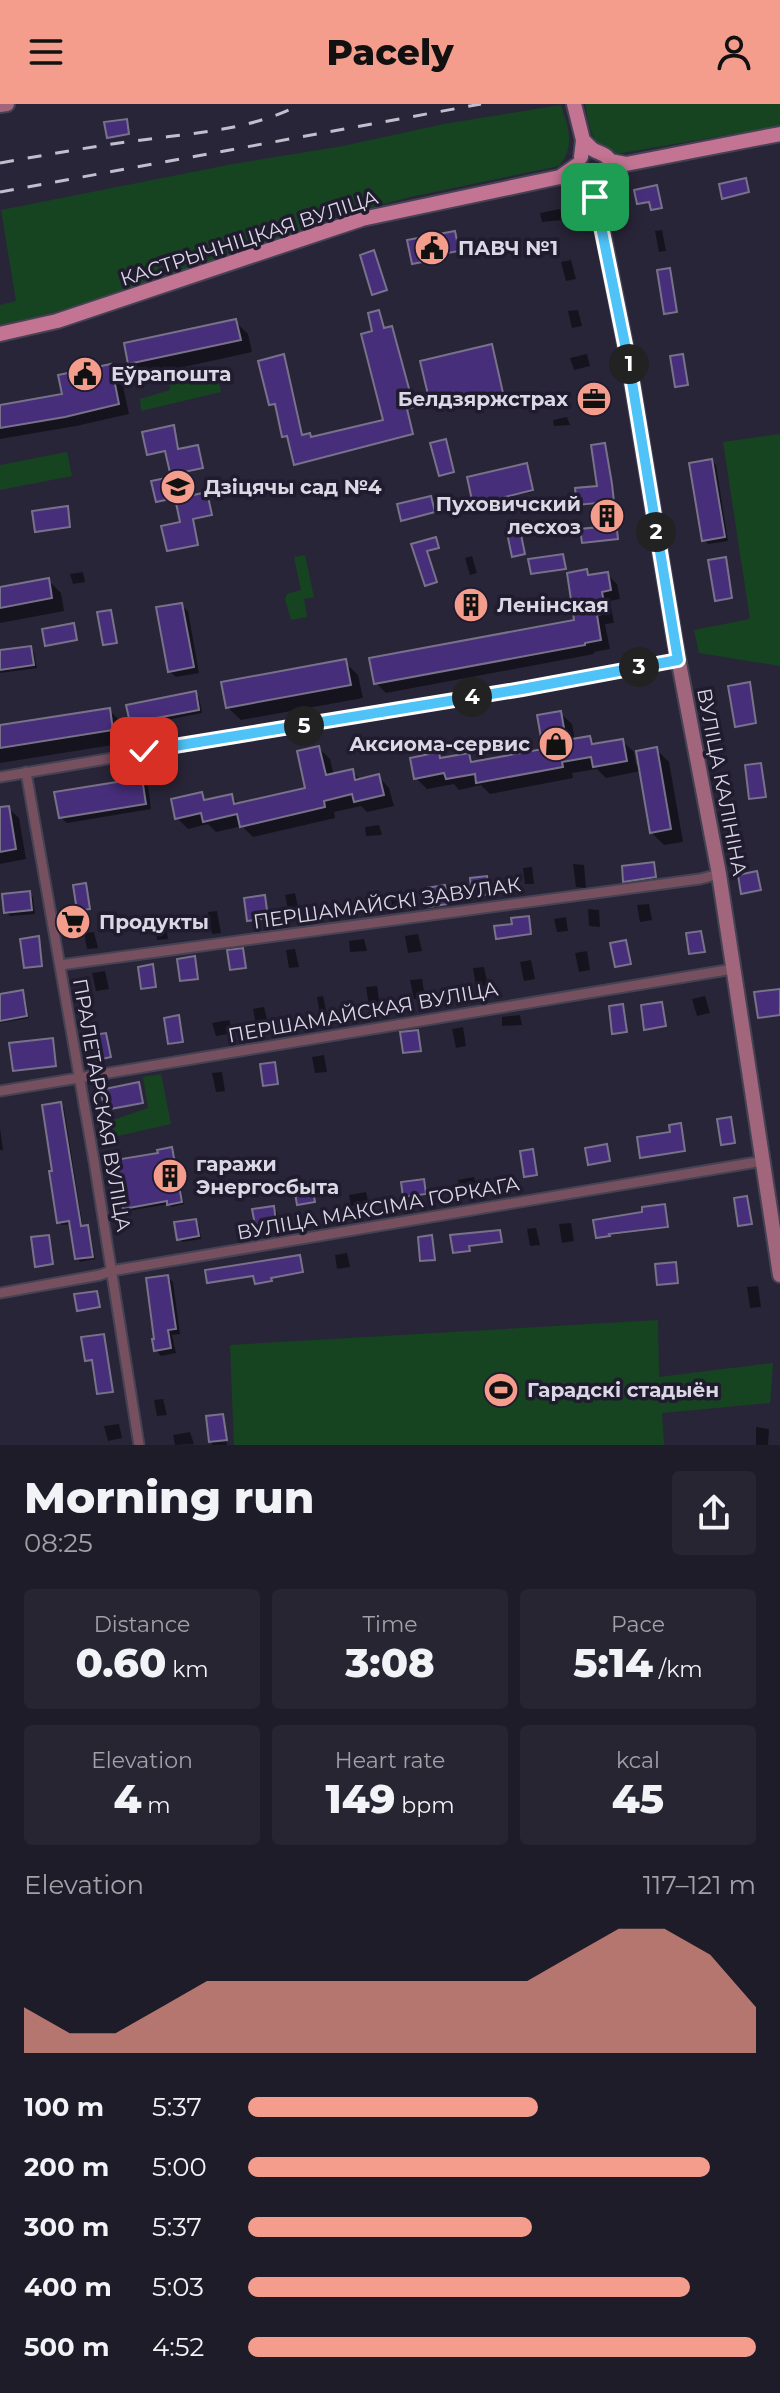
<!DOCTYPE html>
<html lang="en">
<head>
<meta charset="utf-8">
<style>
	body { margin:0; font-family:Montserrat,sans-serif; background:#272532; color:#f1f3f6; height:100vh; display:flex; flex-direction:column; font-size:30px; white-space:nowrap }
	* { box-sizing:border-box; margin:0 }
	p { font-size:26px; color:#a1a1a8 }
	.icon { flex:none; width:44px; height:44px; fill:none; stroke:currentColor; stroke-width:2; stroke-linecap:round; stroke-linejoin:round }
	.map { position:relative; height:1341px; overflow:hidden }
	.sheet { display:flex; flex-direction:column; background:#1f1c2a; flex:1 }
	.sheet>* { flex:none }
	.pin { position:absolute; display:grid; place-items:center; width:68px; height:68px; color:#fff; margin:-34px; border-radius:16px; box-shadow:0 4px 12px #0006 }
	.km { position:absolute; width:40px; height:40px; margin:-20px; border-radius:50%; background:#222; color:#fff; font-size:22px; line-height:40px; text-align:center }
	.round { display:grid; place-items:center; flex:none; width:84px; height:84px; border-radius:8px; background:#272532 }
	.head { display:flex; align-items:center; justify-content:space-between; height:136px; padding:0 24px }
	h1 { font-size:44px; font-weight:800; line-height:60px }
	.figures { display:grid; grid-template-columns:repeat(3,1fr); gap:12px; height:136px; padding:8px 24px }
	.figures div { display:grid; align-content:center; border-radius:8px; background:#272532; text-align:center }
	.figures b { font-size:40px; font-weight:800 }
	.figures small { font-size:22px; font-weight:400 }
	.figures p { font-size:22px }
	.chart { height:224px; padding:16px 24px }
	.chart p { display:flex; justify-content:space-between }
	.chart svg { width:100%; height:144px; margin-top:8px; fill:#f49d8d; opacity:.7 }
	ul { padding:0 24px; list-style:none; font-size:26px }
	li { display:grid; grid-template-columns:128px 96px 1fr; align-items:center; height:60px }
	li i { height:20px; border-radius:10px; background:#f49d8d }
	header { display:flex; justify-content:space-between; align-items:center; height:104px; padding:0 24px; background:#f49d8d; color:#111; font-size:36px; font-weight:800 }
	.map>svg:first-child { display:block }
	.green { fill:#174420 }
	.shadow { fill:#0007 }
	.building { fill:#472e7a; stroke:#777289; stroke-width:2 }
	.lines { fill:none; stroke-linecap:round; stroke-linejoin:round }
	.minor-casing { stroke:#454254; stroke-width:13 }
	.secondary-casing { stroke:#454254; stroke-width:18 }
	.primary-casing { stroke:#454254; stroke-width:18 }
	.minor { stroke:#76505e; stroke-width:9 }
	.secondary { stroke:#a1657c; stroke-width:14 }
	.primary { stroke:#c37493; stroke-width:14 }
	.rail { stroke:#c1bfcd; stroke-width:3; stroke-dasharray:14 14; stroke-linecap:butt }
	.route-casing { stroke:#fff; stroke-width:16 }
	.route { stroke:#4fc3f7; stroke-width:10 }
	.labels { text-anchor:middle; stroke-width:7; stroke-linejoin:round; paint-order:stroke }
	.street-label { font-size:20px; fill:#dad8e5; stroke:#201b2e }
	.poi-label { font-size:20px; font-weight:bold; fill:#dad8e5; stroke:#201b2e; text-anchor:start }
</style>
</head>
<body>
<header><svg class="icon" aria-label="menu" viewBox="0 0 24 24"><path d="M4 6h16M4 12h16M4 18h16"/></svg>Pacely<svg class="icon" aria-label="person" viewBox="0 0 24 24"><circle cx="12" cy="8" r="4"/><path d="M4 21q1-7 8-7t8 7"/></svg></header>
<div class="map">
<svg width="780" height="1341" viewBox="0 0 780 1341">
	<rect width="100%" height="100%" fill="#292538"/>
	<path class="green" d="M585,0H780V22L616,50C591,44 589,22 585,0Z
		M561,1C568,23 576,42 559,62L410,93L332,114L187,167L55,208L0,221V201L16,197L1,106L233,60L343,42L444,20Z
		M216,263L221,288L141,307L140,295L170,286L169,272Z
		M780,330V562L699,549L694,526L750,515L723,338Z
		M67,348L72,372L0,386V361Z
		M305,451L314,493L304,495L307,513L291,516L285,495L287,490L301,486L294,453Z
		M161,970L171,1020L113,1033L110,1017L148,1004L143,973Z
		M658,1216L659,1273L773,1259L770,1299L662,1309L664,1341H234L230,1241Z"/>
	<path class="shadow" d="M560,105L563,116L542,118L540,109Z
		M662,126L666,147L659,148L655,127Z
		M456,131L459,148L438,152V156L413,159Z
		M571,156L576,175L566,177L561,158Z
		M578,206L582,222L572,224L568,207Z
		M235,217L248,230L252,248L143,272L130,259Z
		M392,224L414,304L407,306L413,331L297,361L289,332H284L277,301L271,300L261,258L302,333L311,335L386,317L384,226Z
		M492,243L503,290L454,301L452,295L431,298Z
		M587,250L590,262L574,266L570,254Z
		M111,262L121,273L129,310L76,322L0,335V303L64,292Z
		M567,313L570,321L554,322L553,316Z
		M174,324L179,347L198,344L203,365L185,369L190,394L207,390L212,412L193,416L198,441L170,447L168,446L183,420L177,394L158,397L173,375L167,348L149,350Z
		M605,342L613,383L618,436L585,439L584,438L601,425L599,400L579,401L599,384Z
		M712,357L716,361L728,437L708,440L704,436Z
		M527,363L533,388L475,400Z
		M472,452L477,469L470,471L465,454Z
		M726,456L733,495L718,497L716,496Z
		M587,467L592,473L607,470L617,480L620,495L610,497L614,519L605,520L610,545L594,548V550L386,589L376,579L576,518Z
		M83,468L85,478L73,480L70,470Z
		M48,476L61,489L64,507L0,519V485Z
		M474,494L478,508L471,509L467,496Z
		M181,501L188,507L199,569L176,573L169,567Z
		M31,544L34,548L37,564L0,569V548Z
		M345,558L358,571L363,594L241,616L227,603Z
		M195,589L199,593L202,609L136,622L132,618Z
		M109,606L122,619L125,639L0,659V623Z
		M560,609L572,620L575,637L590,634L597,641L622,637L634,648L636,661L640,660L656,645L669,658L683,738L664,741L651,728L641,667L606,674L597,665L572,669L573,674L490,690L481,681L459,686L454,680L427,685L416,674L438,651L443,656L468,651L476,659L545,646Z
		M319,644L330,655L334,672L352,668L361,676L378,672L389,684L394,702L367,708L361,702L334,708L335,714L253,733L242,722L216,728L208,720L188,725L177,714L201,690L208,697L231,692L240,701L307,685Z
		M141,676L148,682L151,705L67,719L60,713Z
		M8,704L19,714L26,755L0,760V705Z
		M379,721L382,731L366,732L365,723Z
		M573,760L584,761L586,784L576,783Z
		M532,763L534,780H525L523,764Z
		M29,789L33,793L35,810L10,812L6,808Z
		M295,789L299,808L289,809L285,791Z
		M404,789L407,804L393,806L390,791Z
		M649,800L652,816L640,818L637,801Z
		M588,805L599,806L600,823L589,822Z
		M217,807L221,829L212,830L208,808Z
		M566,813L568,827L557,828L554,815Z
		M165,816L168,835L157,836L154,818Z
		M94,828L98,844L87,845L84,829Z
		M418,830L422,847L408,849L405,832Z
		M364,835L367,847L350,848L349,837Z
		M295,845L299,863L289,864L286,846Z
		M587,847L590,866L579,868L575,849Z
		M531,856L535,875L524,877L520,858Z
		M484,863L488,882L476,883L473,864Z
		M105,867L109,885L96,887L92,869Z
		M422,875L425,894L414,895L410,876Z
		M377,882L380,901L369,902L366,883Z
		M22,889L25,891L29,914L0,919V892Z
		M323,892L327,910L320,911L317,893Z
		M705,892L710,909L697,912L692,895Z
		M264,903L268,919L256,921L253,905Z
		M520,911L522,921L502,922V913Z
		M229,916L233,929L216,932L212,919Z
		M463,923L466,942L456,944L452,925Z
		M53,937L57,962L15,966Z
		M324,951L327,968L315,969L312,953Z
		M222,968L225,987L216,988L212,969Z
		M139,980L143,1000L106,1005Z
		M60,1000L64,1004L83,1124L87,1123L90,1126L95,1155L80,1158L77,1154L72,1120L62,1121L59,1118L55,1068Z
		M680,1021L685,1048L642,1053L672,1030Z
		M0,1024L3,1046H0Z
		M171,1046L174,1049L184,1100L172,1103L169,1100L128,1107L125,1104Z
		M474,1073L477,1086L461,1089L458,1076Z
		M366,1088L369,1100L351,1102L349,1091Z
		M664,1102L668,1124L597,1133L644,1110Z
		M273,1104L277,1108L279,1122L260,1124L257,1120Z
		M195,1117L199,1121L201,1135L183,1138L179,1135Z
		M571,1119L574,1137L562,1139L559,1120Z
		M536,1124L540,1141L530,1142L527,1125Z
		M500,1128L502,1139L469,1143L470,1148H454Z
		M347,1149L350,1163L337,1165L335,1151Z
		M299,1153L303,1169L271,1174L272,1178L258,1180L256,1172L209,1178Z
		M167,1173L173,1178L180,1230L172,1231L176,1249L161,1252L156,1246Z
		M758,1182L761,1203L750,1204L747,1183Z
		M163,1295L167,1311L157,1312L154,1296Z
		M222,1312L227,1341H212L208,1314Z
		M119,1320L122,1334L108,1337L104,1322Z
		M756,1323L769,1325L768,1341H756Z
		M190,1328L194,1340L175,1341L173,1331Z"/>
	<path class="building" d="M127,15L129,30L107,34L104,18Z
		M746,74L749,88L722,95L719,80Z
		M657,81L662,104L651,106L649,98L637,100L634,86Z
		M455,127L459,147L437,151L438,155L412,160L407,136Z
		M374,146L387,186L372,191L360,151Z
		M670,164L677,208L664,210L657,166Z
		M379,206L384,224L392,222L414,303L407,305L413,330L294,361L287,332L282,333L275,300L269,301L258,257L284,250L302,331L310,329L311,333L383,316L361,230L372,227L368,209Z
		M236,215L241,236L128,260L124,239Z
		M492,240L503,289L451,300L450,294L430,299L420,257Z
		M683,250L688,281L675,283L670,252Z
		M111,260L119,300L65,313L0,324V301L62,290L58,271Z
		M595,282L600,306L586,309L582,285Z
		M174,321L178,345L198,341L203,364L184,368L189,392L207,388L212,411L193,415L198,441L167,447L161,422L180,418L175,394L156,398L151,377L171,373L165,347L147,351L142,328Z
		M446,335L454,368L439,372L430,339Z
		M605,339L612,380L618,435L582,439L580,425L599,423L597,399L577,401L575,384L597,382L591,341Z
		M712,355L725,433L702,437L689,359Z
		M527,359L533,386L473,401L467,373Z
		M431,392L435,408L401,417L397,400Z
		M68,402L70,423L35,428L32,407Z
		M520,426L525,450L512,453L507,429Z
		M436,433L439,444L427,447L437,478L425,482L411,440Z
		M563,450L566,465L531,470L528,455Z
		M726,453L732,494L715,497L708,456Z
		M587,465L588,471L608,468L611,486L602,488L606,509L597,511L601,536L585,539V541L374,580L369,554L574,516L567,469Z
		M49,474L52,494L0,504V483Z
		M182,499L194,563L168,568L156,503Z
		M111,506L117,539L103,541L97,508Z
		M74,519L77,536L45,542L42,525Z
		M31,542L34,561L0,566V546Z
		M346,555L351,581L226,604L221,578Z
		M750,578L756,619L735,623L728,582Z
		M196,587L199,606L130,619L126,601Z
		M110,604L113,626L0,644V621Z
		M561,607L566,636L590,632L592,640L623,635L627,657L593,663L591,653L562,658L563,663L476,679L475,670L446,675L444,669L414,675L410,654L439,648L440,654L469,649L471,658L543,645L537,611Z
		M319,642L326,671L353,665L355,676L379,670L384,691L354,698L352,690L324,697L325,703L240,723L237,710L203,718L201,709L175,715L171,695L202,688L204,696L232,690L234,700L305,684L297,647Z
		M657,643L671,725L650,729L636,647Z
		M761,659L766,693L749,695L745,661Z
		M142,674L146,700L59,714L54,688Z
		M9,702L16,745L0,748V703Z
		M654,758L656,773L623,778L622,762Z
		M757,767L761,786L741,790L738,771Z
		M487,772L489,790L472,793L470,774Z
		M86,779L90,805L77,807L73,781Z
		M445,781L448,800L428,803L426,784Z
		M30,787L32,806L4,809L2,790Z
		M265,791L268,814L247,817L244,794Z
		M529,812L531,830L496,835L494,822L512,820L511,814Z
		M701,827L705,848L689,850L686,829Z
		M39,832L42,862L24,864L20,835Z
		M626,836L631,860L615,863L610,839Z
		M243,844L246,864L230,866L227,846Z
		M195,852L198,875L180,877L177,855Z
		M153,860L156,883L141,885L138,863Z
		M780,885V911L758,914L754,888Z
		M23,886L27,912L0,917V890Z
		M662,898L666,922L644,926L641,901Z
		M623,900L627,928L612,930L609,902Z
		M179,911L183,938L168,940L164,914Z
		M418,926L421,947L403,949L400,928Z
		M106,929L111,953L97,956L92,931Z
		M53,934L56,962L13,967L9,939Z
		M275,958L278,980L263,982L260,960Z
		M139,978L143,999L105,1006L100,986Z
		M61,998L81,1122L88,1121L93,1153L75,1155L69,1117L57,1119L49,1067H52L42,1001Z
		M731,1013L735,1039L721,1041L717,1015Z
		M681,1019L685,1047L640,1054L637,1033L670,1028L669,1021Z
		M607,1040L610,1057L588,1061L585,1044Z
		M172,1043L182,1098L167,1101V1097L123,1105L115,1056L158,1049L157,1046Z
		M533,1045L537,1071L524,1073L520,1047Z
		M424,1075L426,1090L403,1093L401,1078Z
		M312,1081L315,1098L297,1101L294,1083Z
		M747,1092L752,1120L738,1122L734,1094Z
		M665,1100L668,1123L609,1130L610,1132L596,1134L593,1116L642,1108V1103Z
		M274,1102L276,1118L255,1121L252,1105Z
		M196,1115L199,1132L177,1136L174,1118Z
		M500,1126L502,1138L469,1142L470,1147L453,1149L450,1131Z
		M49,1131L53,1160L35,1163L31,1133Z
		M432,1131L435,1156L420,1157L418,1133Z
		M300,1151L303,1168L271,1174L272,1177L255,1180L253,1172L207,1179L205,1166Z
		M676,1158L678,1179L657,1181L655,1160Z
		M168,1171L176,1225L168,1226L171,1244L154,1247L152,1235H154L146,1174Z
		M97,1187L100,1203L77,1207L74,1190Z
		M104,1230L113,1288L97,1290L92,1256L85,1257L81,1233Z
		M223,1310L227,1336L209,1338L206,1312Z"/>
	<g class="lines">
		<defs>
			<path id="minor" d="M26,668L94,1057L139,1341
				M0,673L522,585L678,556
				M60,861L700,775L719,770
				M0,987L733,865
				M0,1189L100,1171L111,1167L763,1057"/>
			<path id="secondary" d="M0,1L7,0
				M588,83L597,99L629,260L675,538L719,770L780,1171"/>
			<path id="primary" d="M574,0L583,36L581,53
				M610,57L626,60L780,30
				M560,73C575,76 602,94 611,73C613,67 612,60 608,54C604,49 598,49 592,45C591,44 584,37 583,36
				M0,230L57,217L362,115L560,73L577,61"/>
		</defs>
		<use href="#minor" class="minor-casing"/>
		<use href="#secondary" class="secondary-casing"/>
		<use href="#primary" class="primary-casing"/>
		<use href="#minor" class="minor"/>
		<use href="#secondary" class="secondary"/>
		<use href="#primary" class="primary"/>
		<path class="rail" d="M0,59C45,51 89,43 134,37C191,29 250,27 301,0
			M0,88L481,0"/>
	</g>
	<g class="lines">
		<defs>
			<path id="route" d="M144,647L522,585L678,556L629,260L595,93"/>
		</defs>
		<use href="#route" class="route-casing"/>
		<use href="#route" class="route"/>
	</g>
	<defs>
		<symbol id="civic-disc" viewBox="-11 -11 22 22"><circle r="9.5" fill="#f49d8d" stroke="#201b2e"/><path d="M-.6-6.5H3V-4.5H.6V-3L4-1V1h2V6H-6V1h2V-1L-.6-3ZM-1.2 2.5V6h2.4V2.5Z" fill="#111"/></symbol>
		<symbol id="office-disc" viewBox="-11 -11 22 22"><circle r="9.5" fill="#f49d8d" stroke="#201b2e"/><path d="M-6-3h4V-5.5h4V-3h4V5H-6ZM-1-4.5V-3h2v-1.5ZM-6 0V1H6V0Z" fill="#111"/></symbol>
		<symbol id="school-disc" viewBox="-11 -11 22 22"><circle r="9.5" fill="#f49d8d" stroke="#201b2e"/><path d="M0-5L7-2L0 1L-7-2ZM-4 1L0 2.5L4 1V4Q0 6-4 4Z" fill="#111"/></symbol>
		<symbol id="building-disc" viewBox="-11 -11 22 22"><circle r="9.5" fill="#f49d8d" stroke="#201b2e"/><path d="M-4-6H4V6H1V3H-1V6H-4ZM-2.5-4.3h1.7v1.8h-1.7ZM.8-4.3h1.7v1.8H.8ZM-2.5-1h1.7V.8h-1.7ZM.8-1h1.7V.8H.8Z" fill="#111"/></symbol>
		<symbol id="shop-disc" viewBox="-11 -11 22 22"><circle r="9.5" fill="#f49d8d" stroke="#201b2e"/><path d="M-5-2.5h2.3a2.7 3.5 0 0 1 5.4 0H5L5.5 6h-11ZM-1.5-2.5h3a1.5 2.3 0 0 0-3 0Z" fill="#111"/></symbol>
		<symbol id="supermarket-disc" viewBox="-11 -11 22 22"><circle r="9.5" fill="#f49d8d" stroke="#201b2e"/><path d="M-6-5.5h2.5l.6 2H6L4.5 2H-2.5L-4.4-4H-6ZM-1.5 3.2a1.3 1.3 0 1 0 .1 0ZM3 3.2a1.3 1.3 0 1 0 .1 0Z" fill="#111"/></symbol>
		<symbol id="stadium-disc" viewBox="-11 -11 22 22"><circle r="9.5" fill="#f49d8d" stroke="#201b2e"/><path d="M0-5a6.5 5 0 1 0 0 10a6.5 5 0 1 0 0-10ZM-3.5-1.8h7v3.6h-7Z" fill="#111"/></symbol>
	</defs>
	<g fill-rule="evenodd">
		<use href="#civic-disc" x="412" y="124" width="40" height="40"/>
		<use href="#civic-disc" x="65" y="250" width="40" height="40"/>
		<use href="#office-disc" x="574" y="275" width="40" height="40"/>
		<use href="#school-disc" x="158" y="363" width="40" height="40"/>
		<use href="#building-disc" x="587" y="392" width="40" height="40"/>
		<use href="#building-disc" x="451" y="481" width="40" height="40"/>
		<use href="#shop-disc" x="536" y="620" width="40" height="40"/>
		<use href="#supermarket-disc" x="53" y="798" width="40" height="40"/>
		<use href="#building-disc" x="150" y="1052" width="40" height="40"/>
		<use href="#stadium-disc" x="481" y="1266" width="40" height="40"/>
	</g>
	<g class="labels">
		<g class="street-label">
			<text transform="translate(249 134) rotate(-18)" y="7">КАСТРЫЧНІЦКАЯ ВУЛІЦА</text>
			<text transform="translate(722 678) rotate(79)" y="7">ВУЛІЦА КАЛІНІНА</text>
			<text transform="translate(387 799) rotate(-8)" y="7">ПЕРШАМАЙСКІ ЗАВУЛАК</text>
			<text transform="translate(363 908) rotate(-10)" y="7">ПЕРШАМАЙСКАЯ ВУЛІЦА</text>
			<text transform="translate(102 1001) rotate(80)" y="7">ПРАЛЕТАРСКАЯ ВУЛІЦА</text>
			<text transform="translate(378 1104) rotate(-10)" y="7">ВУЛІЦА МАКСІМА ГОРКАГА</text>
		</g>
		<g class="poi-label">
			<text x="458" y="151">ПАВЧ №1</text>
			<text x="111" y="277">Еўрапошта</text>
			<text x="568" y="302" text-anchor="end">Белдзяржстрах</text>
			<text x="204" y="390">Дзіцячы сад №4</text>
			<text x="581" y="407" text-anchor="end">Пуховичский<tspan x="581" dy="23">лесхоз</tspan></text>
			<text x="497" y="508">Ленінская</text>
			<text x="530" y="647" text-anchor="end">Аксиома-сервис</text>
			<text x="99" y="825">Продукты</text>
			<text x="196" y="1067">гаражи<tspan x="196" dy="23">Энергосбыта</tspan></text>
			<text x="527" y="1293">Гарадскі стадыён</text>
		</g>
	</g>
</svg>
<div class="pin" style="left:595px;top:93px;background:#1e9e55"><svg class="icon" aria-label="arrive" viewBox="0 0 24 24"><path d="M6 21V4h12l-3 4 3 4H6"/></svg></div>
<div class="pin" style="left:144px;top:647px;background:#d93025"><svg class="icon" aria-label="check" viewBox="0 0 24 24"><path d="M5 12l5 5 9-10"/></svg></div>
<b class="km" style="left:629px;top:260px">1</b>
<b class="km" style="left:656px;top:428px">2</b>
<b class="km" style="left:639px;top:563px">3</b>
<b class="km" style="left:472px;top:593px">4</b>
<b class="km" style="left:304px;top:622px">5</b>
</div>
<section class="sheet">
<div class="head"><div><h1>Morning run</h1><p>08:25</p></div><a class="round"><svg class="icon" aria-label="share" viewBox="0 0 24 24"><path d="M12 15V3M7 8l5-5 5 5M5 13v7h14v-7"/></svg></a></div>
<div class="figures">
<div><p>Distance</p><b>0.60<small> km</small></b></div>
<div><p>Time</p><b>3:08</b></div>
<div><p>Pace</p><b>5:14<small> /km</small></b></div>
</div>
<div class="figures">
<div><p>Elevation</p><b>4<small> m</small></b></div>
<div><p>Heart rate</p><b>149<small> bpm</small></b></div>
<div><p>kcal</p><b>45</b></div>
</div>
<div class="chart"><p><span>Elevation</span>117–121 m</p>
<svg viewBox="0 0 160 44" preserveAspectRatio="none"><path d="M0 44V30L10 38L20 38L30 30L40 22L50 22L60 22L70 22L80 22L90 22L100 22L110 22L120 14L130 6L140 6L150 14L160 30V44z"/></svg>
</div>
<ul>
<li><b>100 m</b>5:37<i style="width:57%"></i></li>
<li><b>200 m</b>5:00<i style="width:91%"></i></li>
<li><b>300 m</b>5:37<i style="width:56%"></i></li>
<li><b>400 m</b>5:03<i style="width:87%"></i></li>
<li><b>500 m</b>4:52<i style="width:100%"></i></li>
</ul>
</section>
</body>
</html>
